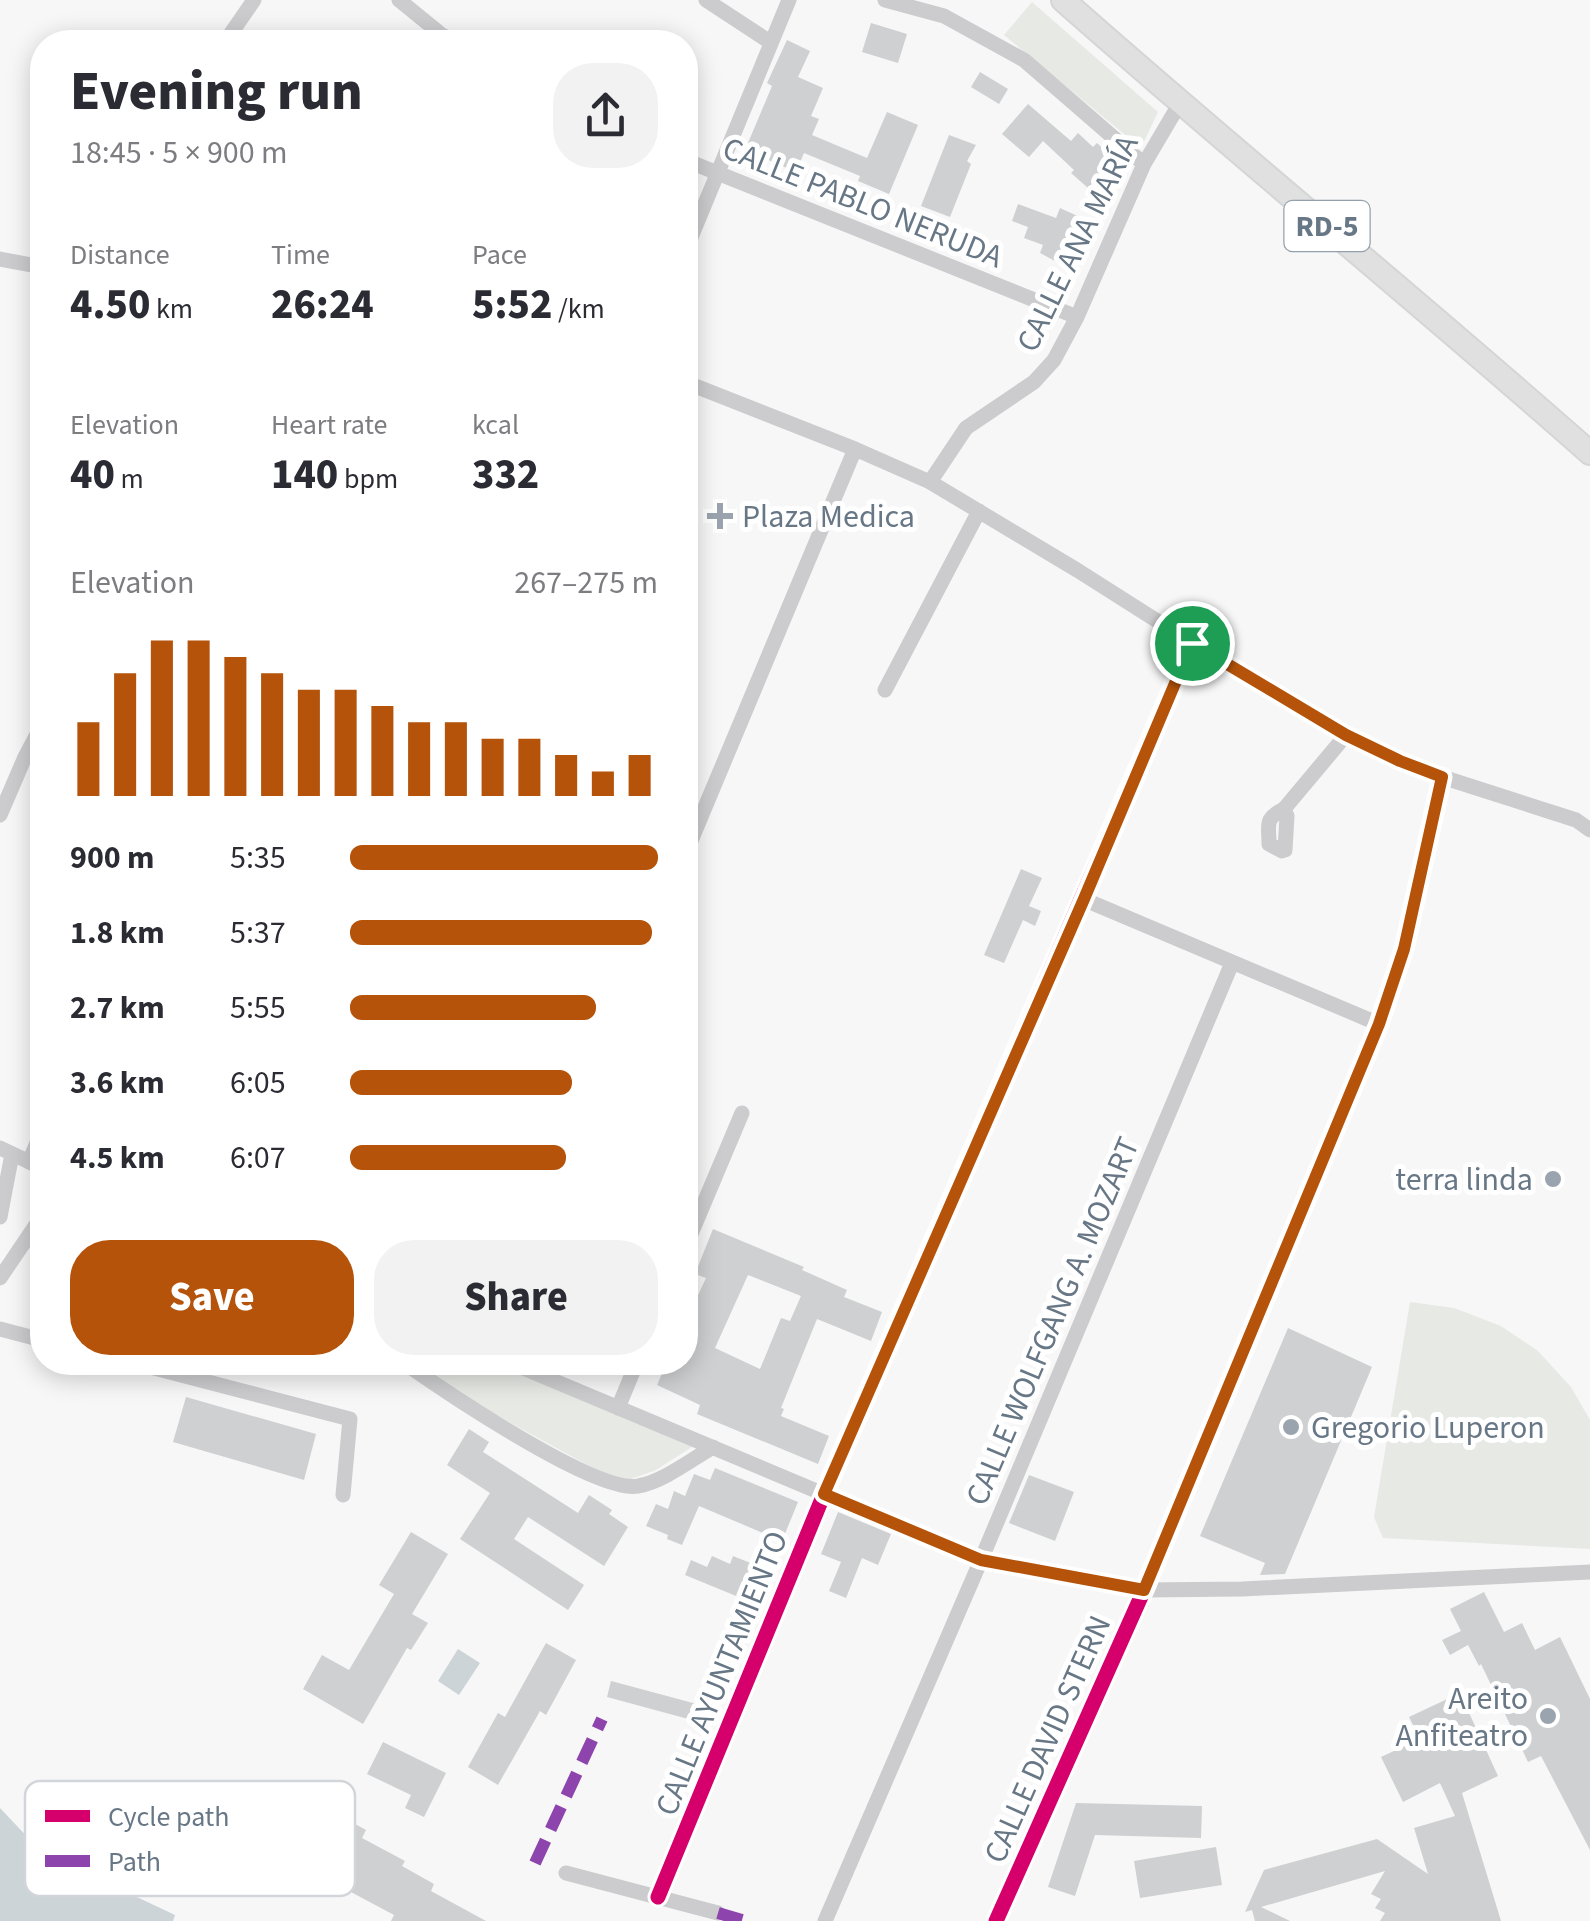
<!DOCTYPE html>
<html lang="en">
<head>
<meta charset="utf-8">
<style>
	body { margin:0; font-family:"Source Sans 3",sans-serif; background:#f2f2f3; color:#2b2b33; height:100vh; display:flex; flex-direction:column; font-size:38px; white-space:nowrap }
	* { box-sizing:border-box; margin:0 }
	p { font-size:32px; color:#7c7c81 }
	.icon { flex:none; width:55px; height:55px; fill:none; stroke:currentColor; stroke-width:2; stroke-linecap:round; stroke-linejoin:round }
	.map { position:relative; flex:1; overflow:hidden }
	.drawer { position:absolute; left:30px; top:30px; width:668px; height:1345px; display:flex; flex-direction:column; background:#fff; border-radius:40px; box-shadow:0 5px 25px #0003 }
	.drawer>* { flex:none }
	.pin { position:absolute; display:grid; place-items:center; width:85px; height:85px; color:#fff; margin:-42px; border:5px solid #fff; border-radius:50%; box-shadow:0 2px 10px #0007 }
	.round { display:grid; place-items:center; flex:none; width:105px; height:105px; border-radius:40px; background:#f2f2f3 }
	.overview { display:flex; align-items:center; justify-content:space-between; height:170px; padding:0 40px }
	h1 { font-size:55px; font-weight:800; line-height:75px }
	.metrics { display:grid; grid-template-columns:repeat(3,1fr); gap:15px; height:170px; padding:10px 40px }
	.metrics div { display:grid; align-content:center }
	.metrics b { font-size:42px; font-weight:800 }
	.metrics small { font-size:28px; font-weight:400 }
	.metrics p { font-size:28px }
	.chart { height:280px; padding:20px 40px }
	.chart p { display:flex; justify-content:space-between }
	.chart svg { width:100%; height:180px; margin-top:10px; stroke:#b45309; stroke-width:6 }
	.primary-button { display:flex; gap:20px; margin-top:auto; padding:20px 40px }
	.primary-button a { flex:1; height:115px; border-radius:40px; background:#b45309; color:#fff; font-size:40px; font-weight:800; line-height:115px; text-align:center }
	.primary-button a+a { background:#f2f2f3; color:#2b2b33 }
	ul { padding:0 40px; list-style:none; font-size:32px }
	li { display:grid; grid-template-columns:160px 120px 1fr; align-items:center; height:75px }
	li i { height:25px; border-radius:12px; background:#b45309 }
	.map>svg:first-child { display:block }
	.green { fill:#e6e9e4 }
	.water { fill:#cdd4d8 }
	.building { fill:#ced0d1; fill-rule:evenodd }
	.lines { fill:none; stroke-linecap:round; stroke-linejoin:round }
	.primary-casing { stroke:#d4d5d5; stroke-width:26 }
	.minor { stroke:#ccccce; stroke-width:15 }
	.primary { stroke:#e0e0e1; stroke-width:22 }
	.quiet { stroke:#8e44ad; stroke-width:12; stroke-dasharray:25 12; stroke-linecap:butt }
	.cycleway-casing { stroke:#fff; stroke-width:21 }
	.cycleway { stroke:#d6006c; stroke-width:15 }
	.route-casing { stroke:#fff; stroke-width:20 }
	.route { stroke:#b45309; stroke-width:12 }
	.poi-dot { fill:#9aa4ae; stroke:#fff; stroke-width:4 }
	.labels { text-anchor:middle; stroke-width:10; stroke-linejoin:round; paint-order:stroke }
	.shield { fill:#fff; stroke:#95a0aa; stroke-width:2.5 }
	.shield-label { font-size:30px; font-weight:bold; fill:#687786 }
	.street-label { font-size:32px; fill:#687786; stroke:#fff }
	.poi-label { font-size:32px; fill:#687786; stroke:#fff; text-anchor:start }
	.key { fill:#fff; stroke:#d2d6db; stroke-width:2.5 }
	.key-label { font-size:28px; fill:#687786 }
</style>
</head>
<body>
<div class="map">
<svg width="1590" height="1921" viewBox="0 0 1590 1921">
	<rect width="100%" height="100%" fill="#f7f7f7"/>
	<path class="green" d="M1032,2L1158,112L1141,148L1004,35Z
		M1410,1302L1454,1308L1501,1326L1538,1351L1571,1387L1590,1420V1549L1383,1538L1374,1517Z
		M411,1363H499L695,1445L656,1470L628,1480L600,1472L487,1410Z"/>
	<path class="water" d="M458,1649L480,1663L459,1695L438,1681Z
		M0,1808L35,1845L107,1887L139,1898L175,1915L173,1921H0Z"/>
	<path class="building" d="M871,23L907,34L898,63L862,52Z
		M787,40L810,51L798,77L823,88L811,116L819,119L812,135L867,158L887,112L918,125L889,194L858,181L860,176L804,153L796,172L745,150L772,86L767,83Z
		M980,72L1008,89L999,104L971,87Z
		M1028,104L1071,141L1078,133L1093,147L1097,143L1115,160L1088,188L1071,173L1074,170L1043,141L1029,157L1002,134Z
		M949,135L976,145L967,161L971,164L950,217L921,206Z
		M1018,204L1056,218L1060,208L1095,224L1079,254L1062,246L1055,261L1040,253L1043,245L1024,238L1028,227L1012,221Z
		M1021,869L1042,878L1029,906L1041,911L1035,926L1023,920L1004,963L984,955Z
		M713,1229L804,1267L802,1270L847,1290L844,1297L882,1312L871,1341L817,1319L781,1408L784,1409L781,1416L829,1436L818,1464L697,1414L700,1405L657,1385L667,1362H685V1323L706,1278L695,1274ZM748,1275L801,1296L790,1321L781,1318L760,1369L715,1348Z
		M1288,1328L1372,1367L1285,1574L1260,1575L1265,1563L1200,1536Z
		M186,1397L316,1434L304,1480L173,1442Z
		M469,1429L489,1442L483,1452L578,1513L589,1495L612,1510L609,1514L628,1527L604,1566L528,1517L514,1539L584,1585L568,1610L460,1539L490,1493L447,1465Z
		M715,1468L798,1502L782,1541L699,1506L682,1545L667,1539L668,1535L646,1526L656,1504L668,1509L674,1491L685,1496L694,1474L710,1480Z
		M1029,1475L1074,1492L1055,1541L1009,1523Z
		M838,1512L891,1534L878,1565L862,1558L846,1598L829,1591L841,1562L821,1554Z
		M411,1532L448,1554L412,1614L428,1623L411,1650L407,1648L363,1724L303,1689L322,1655L349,1670L394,1594L379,1585Z
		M712,1556L730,1564L733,1556L771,1571L758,1605L685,1575L691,1560L707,1567Z
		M1484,1592L1504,1632L1522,1623L1535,1650L1560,1637L1590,1699V1850L1541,1756L1528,1762L1481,1664L1479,1666L1468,1645L1450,1655L1442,1640L1461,1631L1450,1609Z
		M546,1643L576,1660L546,1715L540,1711L498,1785L468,1767L498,1713L505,1717Z
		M611,1681L708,1707L703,1723L607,1697Z
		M1460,1693L1498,1776L1462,1793L1501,1921H1380L1385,1913L1375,1908L1381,1899L1371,1894L1385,1871L1261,1907L1290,1921H1255L1252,1910L1245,1912L1264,1870L1377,1839L1428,1874L1414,1828L1455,1816L1440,1783L1403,1802L1381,1757L1420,1739L1409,1717Z
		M383,1742L446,1773L424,1817L405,1808L411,1795L367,1774Z
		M1076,1803L1202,1806L1201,1838L1095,1835L1075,1896L1048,1887Z
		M348,1820L366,1830L362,1838L405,1861L402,1866L434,1884L431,1891L486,1921H391L394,1915L321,1876V1870Z
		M1216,1847L1222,1885L1140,1898L1134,1861Z"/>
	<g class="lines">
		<defs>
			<path id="primary" d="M1063,0C1237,154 1417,300 1590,453"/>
		</defs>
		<use href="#primary" class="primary-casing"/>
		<path class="minor" d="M399,0L442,35L456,42
			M706,0L770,42
			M885,0L944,16L1024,60L1144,164
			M225,42L254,0
			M685,160L1077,317
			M685,252L789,0
			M0,259L42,267
			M685,382L855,449L930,482L1077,570L1192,643L1374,749L1442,777L1576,820L1590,830
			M930,482L966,428L1034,382L1054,360L1077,317L1144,164L1180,103
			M885,690L979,511
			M1284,809C1264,819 1269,824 1269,844L1282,851L1285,850L1287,816L1284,809L1346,735
			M0,815L25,757L42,725
			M685,855L855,449
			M1083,899L1379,1024
			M0,1148L42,1168
			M29,1162L42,1131
			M0,1217L12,1154
			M685,1248L742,1113
			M0,1278L42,1216
			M0,1329L42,1340
			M131,1362L350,1419L343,1495
			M403,1362C443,1390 596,1494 638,1486C662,1482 691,1460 713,1447
			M509,1362L981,1560L1144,1590L1242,1589L1590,1572
			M618,1408L637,1362
			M566,1873L718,1913
			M658,1897L824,1494L1192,643
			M825,1921L981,1560L1232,963
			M996,1921L1144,1590L1379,1024L1404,949L1442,777"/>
		<use href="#primary" class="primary"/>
		<path class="quiet" d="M535,1863L602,1719
			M718,1913L745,1921"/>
		<defs>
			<path id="cycleway" d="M658,1897L824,1494L1192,643
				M996,1921L1144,1590L1379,1024L1404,949L1442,777"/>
		</defs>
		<use href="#cycleway" class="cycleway-casing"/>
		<use href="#cycleway" class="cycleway"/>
	</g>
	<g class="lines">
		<defs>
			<path id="route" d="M1192,643L1346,735L1400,761L1442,777L1404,949L1379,1024L1144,1590L981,1560L824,1494L1084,899Z"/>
		</defs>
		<use href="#route" class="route-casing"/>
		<use href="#route" class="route"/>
	</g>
	<g class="poi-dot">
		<path d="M715 501h10v10h10v10h-10v10h-10v-10h-10v-10h10z"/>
		<circle cx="1553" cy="1179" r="10"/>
		<circle cx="1291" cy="1427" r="10"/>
		<circle cx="1548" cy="1716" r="10"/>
	</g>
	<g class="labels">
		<rect class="shield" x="1284.5" y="201" width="85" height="50" rx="8"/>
		<g class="shield-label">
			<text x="1327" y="236">RD-5</text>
		</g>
		<g class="street-label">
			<text transform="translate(863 202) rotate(22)" y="11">CALLE PABLO NERUDA</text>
			<text transform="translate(1077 243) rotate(-64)" y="11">CALLE ANA MARÍA</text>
			<text transform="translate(1052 1321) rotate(-67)" y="11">CALLE WOLFGANG A. MOZART</text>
			<text transform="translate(721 1673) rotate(-68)" y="11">CALLE AYUNTAMIENTO</text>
			<text transform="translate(1047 1739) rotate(-66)" y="11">CALLE DAVID STERN</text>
		</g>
		<g class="poi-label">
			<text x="742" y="527">Plaza Medica</text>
			<text x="1533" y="1190" text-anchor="end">terra linda</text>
			<text x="1311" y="1438">Gregorio Luperon</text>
			<text x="1528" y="1709" text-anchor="end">Areito<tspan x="1528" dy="37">Anfiteatro</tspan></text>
		</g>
	</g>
	<rect x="25" y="1781" width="330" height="115" rx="15" class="key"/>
	<rect x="45" y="1810" width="45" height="12" fill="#d6006c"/>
	<rect x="45" y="1855" width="45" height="12" fill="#8e44ad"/>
	<g class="key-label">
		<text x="108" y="1826">Cycle path</text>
		<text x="108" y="1871">Path</text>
	</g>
</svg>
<div class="pin" style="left:1192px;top:643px;background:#1e9e55"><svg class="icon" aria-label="arrive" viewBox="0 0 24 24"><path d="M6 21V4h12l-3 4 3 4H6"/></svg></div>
<section class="drawer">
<div class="overview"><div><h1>Evening run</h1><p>18:45 · 5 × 900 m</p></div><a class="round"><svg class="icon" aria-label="share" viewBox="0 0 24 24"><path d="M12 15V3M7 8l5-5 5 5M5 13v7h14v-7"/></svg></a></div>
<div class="metrics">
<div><p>Distance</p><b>4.50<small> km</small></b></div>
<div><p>Time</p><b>26:24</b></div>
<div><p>Pace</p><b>5:52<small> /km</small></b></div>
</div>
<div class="metrics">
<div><p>Elevation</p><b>40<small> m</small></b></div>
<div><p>Heart rate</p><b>140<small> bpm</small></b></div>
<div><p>kcal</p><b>332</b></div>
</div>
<div class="chart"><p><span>Elevation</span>267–275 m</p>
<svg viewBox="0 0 160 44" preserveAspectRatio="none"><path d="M5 44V26M15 44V14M25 44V6M35 44V6M45 44V10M55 44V14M65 44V18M75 44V18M85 44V22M95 44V26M105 44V26M115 44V30M125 44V30M135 44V34M145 44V38M155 44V34"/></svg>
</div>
<ul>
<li><b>900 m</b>5:35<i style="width:100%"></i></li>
<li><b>1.8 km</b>5:37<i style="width:98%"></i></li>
<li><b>2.7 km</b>5:55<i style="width:80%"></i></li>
<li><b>3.6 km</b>6:05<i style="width:72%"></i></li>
<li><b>4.5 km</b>6:07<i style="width:70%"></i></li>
</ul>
<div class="primary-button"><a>Save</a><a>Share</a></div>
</section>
</div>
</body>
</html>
